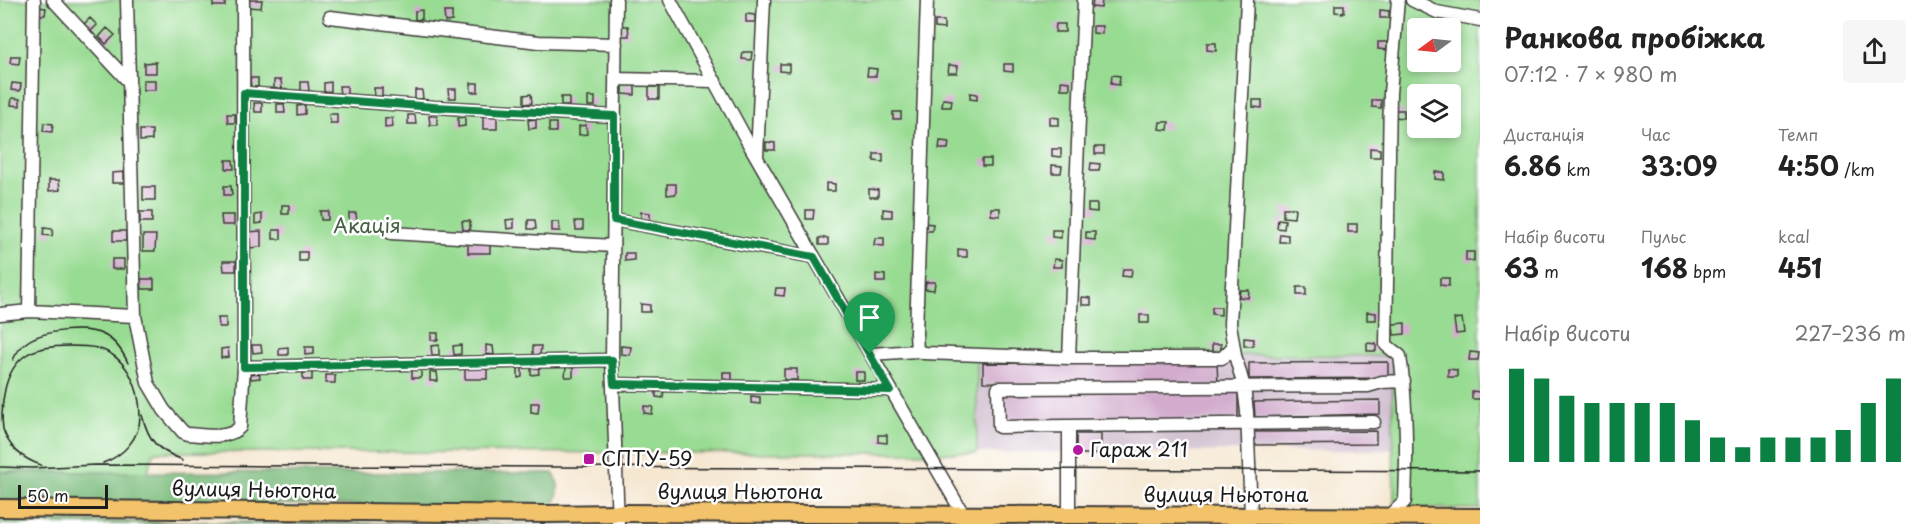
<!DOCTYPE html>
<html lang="uk">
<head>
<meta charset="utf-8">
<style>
	body { margin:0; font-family:"Playpen Sans",sans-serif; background:#f6f6f6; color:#222; height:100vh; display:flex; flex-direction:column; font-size:22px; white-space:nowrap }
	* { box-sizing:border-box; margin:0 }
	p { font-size:20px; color:#767676 }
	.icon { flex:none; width:33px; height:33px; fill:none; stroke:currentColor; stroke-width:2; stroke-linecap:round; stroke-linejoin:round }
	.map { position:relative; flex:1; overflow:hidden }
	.panel { display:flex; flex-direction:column; background:#fff; width:450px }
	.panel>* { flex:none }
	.needle { width:39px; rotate:255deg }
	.buttons { position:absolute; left:1407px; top:18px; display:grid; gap:12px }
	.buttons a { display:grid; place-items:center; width:54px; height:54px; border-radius:6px; background:#fff; box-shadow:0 3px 9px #0003; font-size:30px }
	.scale { position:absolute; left:18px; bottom:15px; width:90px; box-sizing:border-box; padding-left:6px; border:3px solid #1c1c1c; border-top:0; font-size:16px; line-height:21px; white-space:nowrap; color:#1c1c1c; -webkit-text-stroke:4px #fff; paint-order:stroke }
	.pin { position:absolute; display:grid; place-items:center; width:51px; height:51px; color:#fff; margin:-62px -26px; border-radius:50% 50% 50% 0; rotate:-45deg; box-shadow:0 0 6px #0007 }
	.pin .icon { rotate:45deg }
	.round { display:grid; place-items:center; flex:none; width:63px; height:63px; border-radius:6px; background:#f6f6f6 }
	.headline { display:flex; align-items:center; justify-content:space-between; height:102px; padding:0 24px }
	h1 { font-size:27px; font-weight:700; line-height:45px }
	.stats { display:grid; grid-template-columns:repeat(3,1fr); gap:9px; height:102px; padding:6px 24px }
	.stats div { display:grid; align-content:center }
	.stats b { font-size:26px; font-weight:700 }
	.stats small { font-size:16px; font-weight:400 }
	.stats p { font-size:16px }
	.chart { height:168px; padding:12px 24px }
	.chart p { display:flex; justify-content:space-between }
	.chart svg { width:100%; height:108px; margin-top:6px; stroke:#0b8043; stroke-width:6 }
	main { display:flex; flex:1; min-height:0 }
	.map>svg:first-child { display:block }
	.industrial { fill:#cfbdce }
	.green { fill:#98db92; stroke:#5a7c57; stroke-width:1.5; fill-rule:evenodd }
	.forest { fill:#7abb7c; stroke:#4b6c4c; stroke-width:1.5 }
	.building { fill:#d2abcd }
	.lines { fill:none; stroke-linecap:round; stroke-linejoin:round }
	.minor-casing { stroke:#3d3a37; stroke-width:15 }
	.major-casing { stroke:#3d3a37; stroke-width:20 }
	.minor { stroke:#fff; stroke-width:12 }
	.major { stroke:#f2c36a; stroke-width:16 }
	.tram { stroke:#1c1c1c; stroke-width:1.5 }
	.route-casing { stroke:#fff; stroke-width:12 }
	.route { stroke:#0b8043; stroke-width:8 }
	.poi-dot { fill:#b5179e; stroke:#fff; stroke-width:2 }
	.labels { text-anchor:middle; stroke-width:5; stroke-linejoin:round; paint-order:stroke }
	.park-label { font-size:20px; fill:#475f45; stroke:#fff }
	.poi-label { font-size:20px; fill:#1c1c1c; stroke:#fff; text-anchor:start }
	.street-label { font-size:20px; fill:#1c1c1c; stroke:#fff }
</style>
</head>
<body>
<main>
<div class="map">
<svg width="1480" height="524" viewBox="0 0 1480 524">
	<rect width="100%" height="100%" fill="#fff"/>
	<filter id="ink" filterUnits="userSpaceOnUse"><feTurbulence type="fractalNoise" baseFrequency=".0167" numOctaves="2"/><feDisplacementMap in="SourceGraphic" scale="12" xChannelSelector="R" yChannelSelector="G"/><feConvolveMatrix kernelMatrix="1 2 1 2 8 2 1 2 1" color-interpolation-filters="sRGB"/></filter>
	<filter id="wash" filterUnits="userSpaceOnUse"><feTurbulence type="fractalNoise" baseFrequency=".008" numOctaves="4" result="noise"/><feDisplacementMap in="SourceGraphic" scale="24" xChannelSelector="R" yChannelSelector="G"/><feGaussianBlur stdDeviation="1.35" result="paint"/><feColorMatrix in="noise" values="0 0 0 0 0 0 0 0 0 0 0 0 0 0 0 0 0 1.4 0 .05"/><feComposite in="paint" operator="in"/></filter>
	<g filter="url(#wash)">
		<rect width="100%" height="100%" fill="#f5e7d0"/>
		<path class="industrial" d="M1235,355L1393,356L1394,450L977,453V358Z"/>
		<path class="green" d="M0,0H1480V509L1394,508L1392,356L1235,355L977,358V453L154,452L147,473L0,472ZM1418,28H1450V62H1418ZM1418,94H1450V128H1418Z
			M0,521L610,524H0Z"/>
		<path class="forest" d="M0,472L553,473C561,485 559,497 551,508L0,500Z"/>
		<g id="blocks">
			<path class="building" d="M213,0H225V6H213Z
				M249,0H262L261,8L249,7Z
				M1093,0H1102L1101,8L1092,7Z
				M1335,5H1344V13L1335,12Z
				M37,7L46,8L45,15H36Z
				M422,10V19L415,20V11Z
				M1380,10L1389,11V18H1380Z
				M444,12H452V21L445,22Z
				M746,14L755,15V22H746Z
				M90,18L97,25L91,31L84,24Z
				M935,21H944V29L935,28Z
				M1056,24H1065V32H1055Z
				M620,26H628L629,36H621Z
				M1093,26H1102V34L1093,33Z
				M107,28L115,35L106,44L99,37Z
				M1378,42H1387V50L1378,49Z
				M1207,43H1216V51L1207,50Z
				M743,52H752L751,60L742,59Z
				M11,56H20L19,64L10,63Z
				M156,62V73H144V63Z
				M780,64H789V72L780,71Z
				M1004,64H1013V72L1004,71Z
				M949,65L958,66L957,73H948Z
				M868,68L877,69L876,76H867Z
				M1112,75L1120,76L1119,85L1111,84Z
				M250,78H258V87H251Z
				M143,80H155V90H143Z
				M274,80H281L282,89H274Z
				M1061,81L1070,82V89H1061Z
				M301,82H308L309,91H301Z
				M331,82V91L324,92V83Z
				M12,83L21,84L20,91L11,90Z
				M471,83H478V92H471Z
				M623,84H635V95L623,94Z
				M339,86H347V95H340Z
				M649,87H659V99H649Z
				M374,88H382V97H375Z
				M448,89H456V98H449Z
				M415,90H422L423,99H415Z
				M970,93L977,94V100L970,99Z
				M531,94L532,103L524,104V95Z
				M561,97H569V106H561Z
				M588,97H595V106H588Z
				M12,98L20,99V106L11,105Z
				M943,99L952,100L951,107H942Z
				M1253,100H1262V108L1253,107Z
				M1372,100H1381V108L1372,107Z
				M254,103H262V112H255Z
				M277,104H284L285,113H277Z
				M305,105V114L297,115V106Z
				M1395,110H1404V118L1395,117Z
				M893,112H901V119H893Z
				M483,113H497V129H483Z
				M227,114H235V123H228Z
				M329,114H337V123H330Z
				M408,115H415L416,124H408Z
				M429,116H437V125H430Z
				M465,117V126L458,127V118Z
				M1050,117L1059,118V125H1050Z
				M392,118L393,127L385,128V119Z
				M536,119V128L529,129L528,120Z
				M1160,122H1169L1168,130L1159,129Z
				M44,123L53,124L52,132L43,131Z
				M549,123H556V132H549Z
				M586,125L587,134L579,135V126Z
				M140,130H152V140L140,141Z
				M940,141L949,142L948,149H939Z
				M766,142L775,143V150H766Z
				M1095,147H1104V154H1095Z
				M1370,148L1380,149V157H1370Z
				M1052,149H1061V157L1052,156Z
				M874,154H883V162L874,161Z
				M982,159H991V166H982Z
				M226,160H233L234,169H226Z
				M1091,163L1100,164L1099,171H1090Z
				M1052,165L1062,166L1061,173H1052Z
				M124,172V183H112V173Z
				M1435,172H1444V180L1435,179Z
				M49,180H59L60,190L49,191Z
				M826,183L835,184V191H826Z
				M667,184H676V194L667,195Z
				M224,186H231L232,195H224Z
				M143,187H155V200H143Z
				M869,189L878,190V197H869Z
				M1088,204H1097V212L1088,211Z
				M282,205H289V214H282Z
				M991,208H1000V216L991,215Z
				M1283,208H1295L1294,218L1283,217Z
				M883,209L892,210V217H883Z
				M806,210H814L813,219H806Z
				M320,211H328V220H321Z
				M140,212H152V222H140Z
				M641,212L650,213V220H641Z
				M349,213H356L357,222H349Z
				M262,214V223L255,224V215Z
				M221,215H234V225H222Z
				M514,219V228L507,229L506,220Z
				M1278,219L1285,220L1284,229L1277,228Z
				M528,220H535L536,229H528Z
				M462,221H470V230H463Z
				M575,221H583V230H576Z
				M552,222H559L560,231H552Z
				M924,223L933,224L932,231H923Z
				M1348,224H1357V232H1348Z
				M44,228L53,229L52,236L43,235Z
				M273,230H281V239H273Z
				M1052,230H1061V238L1052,237Z
				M113,231H126V241H113Z
				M261,231V247L248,248L247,232Z
				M1086,232H1095V240L1086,239Z
				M1280,234L1288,235V242H1279Z
				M143,235H156L155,251H143Z
				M819,238H828V245H819Z
				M875,238H884V246L874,245Z
				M468,240H490V253H468Z
				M958,249L967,250V257H958Z
				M299,252H307V261H299Z
				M1466,252H1474V261H1466Z
				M625,253H634V260L625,261Z
				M112,259H124V269H112Z
				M1054,259L1062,260V267H1053Z
				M223,261H236V271H224Z
				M1123,269H1132L1131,277L1122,276Z
				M876,274L885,275V282H876Z
				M1440,278H1449V286L1440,285Z
				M141,279H154V289H142Z
				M926,282H935L934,290L925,289Z
				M1297,287H1306V295H1297Z
				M776,288H785L784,296L775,295Z
				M1240,290H1249L1248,298L1239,297Z
				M1082,297L1091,298V305H1082Z
				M641,304L650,305V312H641Z
				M1212,307H1221V315L1212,314Z
				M855,310H864V318L855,317Z
				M876,312H885V320L876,319Z
				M1367,312L1376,313V320H1367Z
				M1140,315H1149V323H1140Z
				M218,318H226V327H219Z
				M1462,318L1464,333L1456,334L1454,319Z
				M1405,323V334L1394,335L1393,324Z
				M431,333H438V340H431Z
				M1244,338L1254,339L1253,346H1244Z
				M1367,343L1376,344V351H1367Z
				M1212,344H1221V352L1212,351Z
				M252,345H261L262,352L253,353Z
				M439,345V355H432L431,346Z
				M461,345V354L454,355L453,346Z
				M486,345L493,346L494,355L486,354Z
				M533,346H541L540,355H533Z
				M621,346L631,347L630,355L621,354Z
				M288,347V355H279V348Z
				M305,347H314V354L305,355Z
				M228,348L229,357L221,358V349Z
				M1470,352L1479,353L1478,360H1469Z
				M1388,362V378L1249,379V363Z
				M983,363L1217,364L1218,384L983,382Z
				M538,365L539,374L531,375V366Z
				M465,366H487V379H465Z
				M518,367H522V377L518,378Z
				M566,367L573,368V377H565Z
				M412,368H421V378H412Z
				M784,369H797V380H784Z
				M1448,369L1457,370V377H1448Z
				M250,371H259L260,378L251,379Z
				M312,372V380H303V373Z
				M430,372H437L438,381H430Z
				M723,372H732V380L723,379Z
				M855,372H864V380H855Z
				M326,375H335V383H326Z
				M656,388L664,389L663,398L656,397Z
				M1238,391V418L1002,421V394Z
				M1472,391L1480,392V399H1472Z
				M751,396L760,397V404L751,403Z
				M1380,400V414L1255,417L1254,402Z
				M531,403H539L538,413L531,412Z
				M644,406L653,407L652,414L644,413Z
				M1376,431V444L1253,445V432Z
				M1076,434H1101V454H1076Z
				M878,435H887V443L878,442Z"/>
		</g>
	</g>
	<g filter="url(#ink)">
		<use href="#blocks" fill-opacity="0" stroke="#3d3a37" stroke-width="1.5"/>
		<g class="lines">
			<defs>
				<path id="minor" d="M53,0L129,82
					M127,0L135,316L148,383L164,410L183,432L188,434C205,435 228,440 240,427L244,367L243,0
					M616,0L612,360L618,524
					M670,0L746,139L963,514
					M927,0L916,333L917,351L924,353L1069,358H1222L1233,347
					M1247,0L1230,324L1235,355L1244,387L1247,412L1251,516
					M1412,0L1437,12L1480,20
					M330,17L539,42L616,44
					M615,79L715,81
					M244,93L434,107L614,116
					M757,157L764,0
					M614,220L814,257
					M391,233L613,246
					M29,311L34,0
					M0,314L29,311L135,316
					M870,354L917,351
					M1069,358L1084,0
					M244,367L612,360
					M614,384L890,390
					M1374,422L999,427L998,388L1368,386L1382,382L1404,381
					M1069,426V515
					M1390,516L1405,501C1407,453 1407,404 1400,356L1386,345L1390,93L1398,0"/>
				<path id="major" d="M0,508L545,514L618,513L1480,517"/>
			</defs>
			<use href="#minor" class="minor-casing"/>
			<use href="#major" class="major-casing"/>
			<use href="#minor" class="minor"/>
			<use href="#major" class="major"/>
			<path class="tram" d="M13,360C16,353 20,347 27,342C44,330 86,326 104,335C116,341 123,352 128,363
				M142,415C149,442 157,450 183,460
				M41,465C23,459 9,448 3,429C0,405 4,370 26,355C38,347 56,346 70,346C79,346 88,346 97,348C127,356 140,387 140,416C140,438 123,456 103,463
				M0,467L32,468L95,465L1480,471"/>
		</g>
	</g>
	<g class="lines" filter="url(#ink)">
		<defs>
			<path id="route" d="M244,93L434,107L614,116V220L814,257L890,390L614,384L612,360L244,367Z"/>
		</defs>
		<use href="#route" class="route-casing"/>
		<use href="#route" class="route"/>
	</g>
	<g class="poi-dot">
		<circle cx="1078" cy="450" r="6"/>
		<rect x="583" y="453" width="12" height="12" rx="3"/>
	</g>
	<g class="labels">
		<g class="park-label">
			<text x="367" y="233">Акація</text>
		</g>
		<g class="poi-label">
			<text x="1090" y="457">Гараж 211</text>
			<text x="601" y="466">СПТУ-59</text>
		</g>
		<g class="street-label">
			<text transform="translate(254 490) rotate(1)" y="7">вулиця Ньютона</text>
			<text x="740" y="499">вулиця Ньютона</text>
			<text x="1226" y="502">вулиця Ньютона</text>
		</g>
	</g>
</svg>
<div class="buttons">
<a><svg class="needle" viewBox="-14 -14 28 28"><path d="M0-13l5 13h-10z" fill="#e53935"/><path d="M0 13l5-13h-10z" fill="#767676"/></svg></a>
<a><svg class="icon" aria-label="layers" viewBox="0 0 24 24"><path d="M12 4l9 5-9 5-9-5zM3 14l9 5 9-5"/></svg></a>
</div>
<div class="scale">50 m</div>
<div class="pin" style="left:870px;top:354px;background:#1e9e55"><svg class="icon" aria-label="arrive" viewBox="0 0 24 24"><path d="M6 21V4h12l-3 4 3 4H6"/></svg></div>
</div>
<section class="panel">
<div class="headline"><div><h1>Ранкова пробіжка</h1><p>07:12 · 7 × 980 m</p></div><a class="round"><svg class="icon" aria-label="share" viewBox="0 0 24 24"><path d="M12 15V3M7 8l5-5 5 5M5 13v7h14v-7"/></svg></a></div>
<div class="stats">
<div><p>Дистанція</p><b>6.86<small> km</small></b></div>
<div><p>Час</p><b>33:09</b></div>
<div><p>Темп</p><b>4:50<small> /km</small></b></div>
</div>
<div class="stats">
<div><p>Набір висоти</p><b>63<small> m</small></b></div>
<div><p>Пульс</p><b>168<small> bpm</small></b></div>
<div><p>kcal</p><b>451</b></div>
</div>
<div class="chart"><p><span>Набір висоти</span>227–236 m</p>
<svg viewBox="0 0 160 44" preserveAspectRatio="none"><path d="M5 44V6M15 44V10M25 44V17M35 44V20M45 44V20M55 44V20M65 44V20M75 44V27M85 44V34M95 44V38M105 44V34M115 44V34M125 44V34M135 44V31M145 44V20M155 44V10"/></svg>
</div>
</section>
</main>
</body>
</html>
